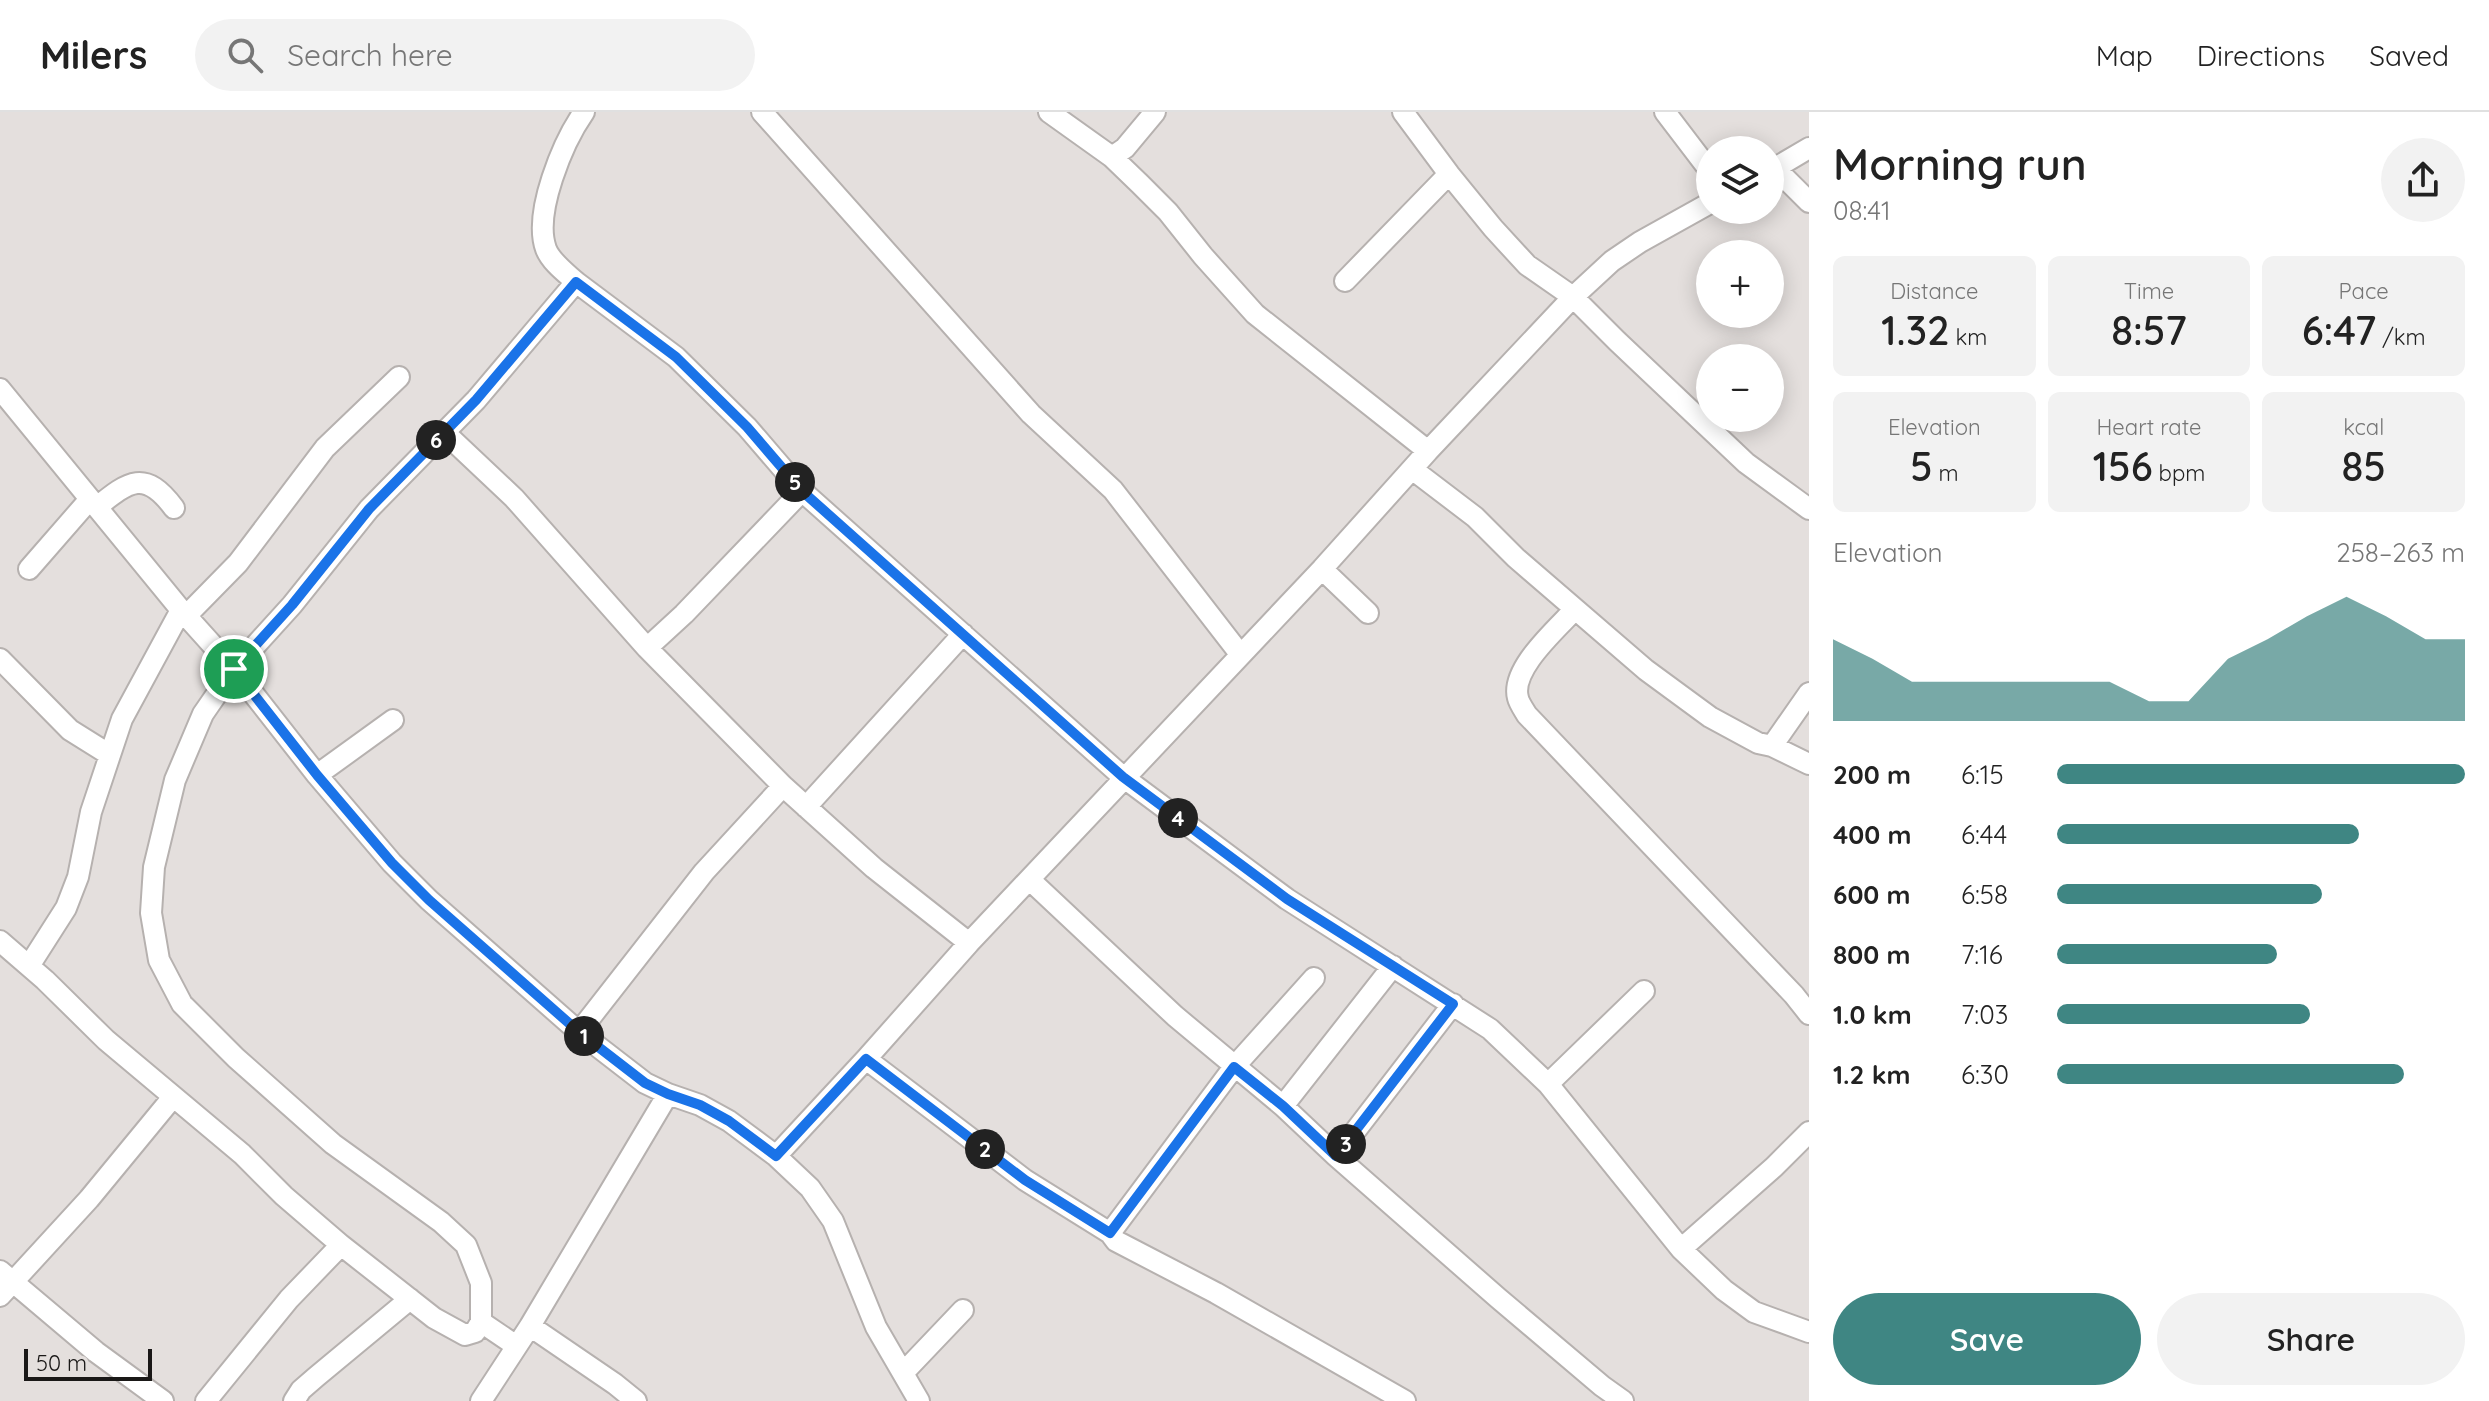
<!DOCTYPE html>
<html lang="en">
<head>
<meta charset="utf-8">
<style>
	body { margin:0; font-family:Quicksand,sans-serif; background:#f2f2f2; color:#222; height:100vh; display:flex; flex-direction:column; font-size:30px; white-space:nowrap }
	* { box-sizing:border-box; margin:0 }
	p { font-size:26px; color:#767676 }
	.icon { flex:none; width:44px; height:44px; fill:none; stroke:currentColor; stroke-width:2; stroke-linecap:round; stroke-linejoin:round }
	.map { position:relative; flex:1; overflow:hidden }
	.sheet { display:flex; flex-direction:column; background:#fff; width:680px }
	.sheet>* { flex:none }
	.buttons { position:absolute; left:1696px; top:24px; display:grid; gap:16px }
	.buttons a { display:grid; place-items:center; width:88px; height:88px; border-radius:50%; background:#fff; box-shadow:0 4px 20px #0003; font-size:40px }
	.scale { position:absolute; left:24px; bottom:20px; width:128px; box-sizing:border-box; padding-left:8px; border:4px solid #1a1817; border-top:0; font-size:22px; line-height:28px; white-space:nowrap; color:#1a1817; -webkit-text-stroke:6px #e4dfdd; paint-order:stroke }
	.pin { position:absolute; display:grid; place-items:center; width:68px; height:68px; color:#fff; margin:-34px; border:4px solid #fff; border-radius:50%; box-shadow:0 2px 8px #0007 }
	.km { position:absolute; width:40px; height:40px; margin:-20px; border-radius:50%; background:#222; color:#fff; font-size:22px; line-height:40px; text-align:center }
	.round { display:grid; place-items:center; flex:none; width:84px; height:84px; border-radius:42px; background:#f2f2f2 }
	.head { display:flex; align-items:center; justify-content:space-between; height:136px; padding:0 24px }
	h1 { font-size:44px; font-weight:600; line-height:60px }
	.figures { display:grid; grid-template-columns:repeat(3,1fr); gap:12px; height:136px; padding:8px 24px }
	.figures div { display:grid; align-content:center; border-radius:12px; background:#f2f2f2; text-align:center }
	.figures b { font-size:40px; font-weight:600 }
	.figures small { font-size:22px; font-weight:400 }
	.figures p { font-size:22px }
	.chart { height:224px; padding:16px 24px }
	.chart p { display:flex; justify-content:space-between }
	.chart svg { width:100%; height:144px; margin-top:8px; fill:#3f8683; opacity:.7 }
	.action { display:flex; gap:16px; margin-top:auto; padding:16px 24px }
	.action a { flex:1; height:92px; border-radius:48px; background:#3f8683; color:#fff; font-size:32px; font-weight:600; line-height:92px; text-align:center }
	.action a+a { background:#f2f2f2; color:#222 }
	ul { padding:0 24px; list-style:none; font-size:26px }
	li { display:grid; grid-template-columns:128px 96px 1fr; align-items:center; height:60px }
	li i { height:20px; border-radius:10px; background:#3f8683 }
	header { display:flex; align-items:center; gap:48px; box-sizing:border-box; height:112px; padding:0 40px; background:#fff; border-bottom:2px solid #e0e0e0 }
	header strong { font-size:38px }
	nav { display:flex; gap:44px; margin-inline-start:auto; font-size:28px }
	.search { width:560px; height:72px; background:#f2f2f2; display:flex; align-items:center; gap:20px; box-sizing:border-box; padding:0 28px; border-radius:44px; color:#767676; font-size:30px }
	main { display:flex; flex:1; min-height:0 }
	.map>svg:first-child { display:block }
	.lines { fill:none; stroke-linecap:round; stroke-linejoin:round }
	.minor-casing { stroke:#b6b1af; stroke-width:24 }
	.minor { stroke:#fff; stroke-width:20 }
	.route-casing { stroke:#fff; stroke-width:16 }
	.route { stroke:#1a73e8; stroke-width:10 }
</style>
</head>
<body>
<header>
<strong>Milers</strong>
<div class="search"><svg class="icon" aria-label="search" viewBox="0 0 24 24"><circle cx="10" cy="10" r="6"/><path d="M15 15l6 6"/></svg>Search here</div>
<nav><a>Map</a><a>Directions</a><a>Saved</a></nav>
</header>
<main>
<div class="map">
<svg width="1809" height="1289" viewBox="0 0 1809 1289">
	<rect width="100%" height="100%" fill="#e4dfdd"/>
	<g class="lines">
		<defs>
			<path id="minor" d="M762,0L1031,302L1113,378L1240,542
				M1049,0L1112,45L1140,72L1168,100L1203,144L1255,202L1428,339
				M1403,0L1449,62L1493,116L1527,153L1573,185L1617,229L1746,351L1809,397
				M1665,0L1710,59
				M1112,45L1125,36L1155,0
				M1775,56L1809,90
				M1770,59L1809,36
				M1345,169L1449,62
				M576,170C566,161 551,150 546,137C533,101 563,30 584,0
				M0,277L181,498L234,557L317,663L392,751L429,788L579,920L645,971L668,982L700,993L729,1009L776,1044L810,1076L833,1109L876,1215L919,1289
				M444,320L514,386L647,536L783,674L874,756L969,831
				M1412,357L1475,405L1516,446L1646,558L1710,605L1758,631L1772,634L1809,652
				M97,395C129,369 145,357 174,396
				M29,457L90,387
				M1322,457L1368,501
				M1575,497C1557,517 1510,557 1518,586C1519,591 1524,598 1527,603L1794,883L1809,902
				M186,504L238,451L325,336L399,265
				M647,536L684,502L802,379
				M0,547L70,618L110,643
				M1772,634L1809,581
				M317,663L393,608
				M806,695L963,522
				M1030,768L1175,904L1283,994L1336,1044L1498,1186L1602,1274L1623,1289
				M0,829L45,868L106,928L242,1042L284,1084L341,1133L434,1206L465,1223L475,1220L481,1210V1171L466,1133L441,1110L333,1032L236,946L182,892L159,848L151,801L154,755L175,668L203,602L234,557L292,493L369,397L476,288L576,170L676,245L747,315L802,379L1123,665L1287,787L1490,917L1548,972L1681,1137L1724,1178L1754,1200L1809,1220
				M29,854L66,796L78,765L91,700L122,607L181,498
				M579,920L704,760L783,674
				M866,947L1025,1068L1110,1121L1116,1129L1216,1181L1405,1289
				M1548,972L1644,879
				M1283,994L1393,854
				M776,1044L866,947L969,831L1322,457L1428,339L1573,185L1612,149L1640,130L1710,91
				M1336,1044L1453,892
				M1110,1121L1234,955L1314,866
				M1681,1137L1774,1055L1809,1020
				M0,1159L96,1240L163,1289
				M0,1184L89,1087L173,985
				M481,1210L515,1233
				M530,1214L615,1272L636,1289
				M903,1261L963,1198
				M206,1289L289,1187L341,1133
				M294,1289L301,1278L316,1265L410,1187
				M481,1289L530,1214L668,982"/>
		</defs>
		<use href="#minor" class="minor-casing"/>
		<use href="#minor" class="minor"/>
	</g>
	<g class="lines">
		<defs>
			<path id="route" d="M576,170L676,245L747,315L802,379L1123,665L1287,787L1453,892L1336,1044L1283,994L1234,955L1110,1121L1025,1068L866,947L776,1044L729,1009L700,993L668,982L645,971L579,920L429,788L392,751L317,663L234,557L292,493L369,397L476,288Z"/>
		</defs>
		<use href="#route" class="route-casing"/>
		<use href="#route" class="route"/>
	</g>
</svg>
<div class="buttons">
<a><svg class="icon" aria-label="layers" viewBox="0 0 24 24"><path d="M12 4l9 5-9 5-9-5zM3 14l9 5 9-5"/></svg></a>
<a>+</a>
<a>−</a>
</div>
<div class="scale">50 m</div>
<div class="pin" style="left:234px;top:557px;background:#1e9e55"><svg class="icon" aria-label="arrive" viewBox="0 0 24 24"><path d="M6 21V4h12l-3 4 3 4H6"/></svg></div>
<b class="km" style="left:584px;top:924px">1</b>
<b class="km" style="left:985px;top:1037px">2</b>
<b class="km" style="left:1346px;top:1032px">3</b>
<b class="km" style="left:1178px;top:706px">4</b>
<b class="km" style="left:795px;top:370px">5</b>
<b class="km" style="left:436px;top:328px">6</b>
</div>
<section class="sheet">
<div class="head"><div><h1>Morning run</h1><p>08:41</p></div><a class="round"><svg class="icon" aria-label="share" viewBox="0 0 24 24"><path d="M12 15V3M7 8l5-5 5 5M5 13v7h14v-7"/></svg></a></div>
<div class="figures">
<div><p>Distance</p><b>1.32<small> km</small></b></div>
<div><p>Time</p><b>8:57</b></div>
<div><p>Pace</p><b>6:47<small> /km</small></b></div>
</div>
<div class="figures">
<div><p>Elevation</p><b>5<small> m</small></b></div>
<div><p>Heart rate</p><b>156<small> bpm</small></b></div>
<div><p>kcal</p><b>85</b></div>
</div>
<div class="chart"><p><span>Elevation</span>258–263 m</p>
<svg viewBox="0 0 160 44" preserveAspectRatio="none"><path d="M0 44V19L10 25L20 32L30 32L40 32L50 32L60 32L70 32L80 38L90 38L100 25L110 19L120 12L130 6L140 12L150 19L160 19V44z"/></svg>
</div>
<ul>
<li><b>200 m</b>6:15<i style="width:100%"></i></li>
<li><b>400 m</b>6:44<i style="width:74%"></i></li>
<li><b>600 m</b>6:58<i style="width:65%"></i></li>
<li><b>800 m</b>7:16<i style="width:54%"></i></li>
<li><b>1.0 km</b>7:03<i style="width:62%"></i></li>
<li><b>1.2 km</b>6:30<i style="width:85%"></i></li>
</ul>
<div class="action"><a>Save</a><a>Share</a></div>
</section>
</main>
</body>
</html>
